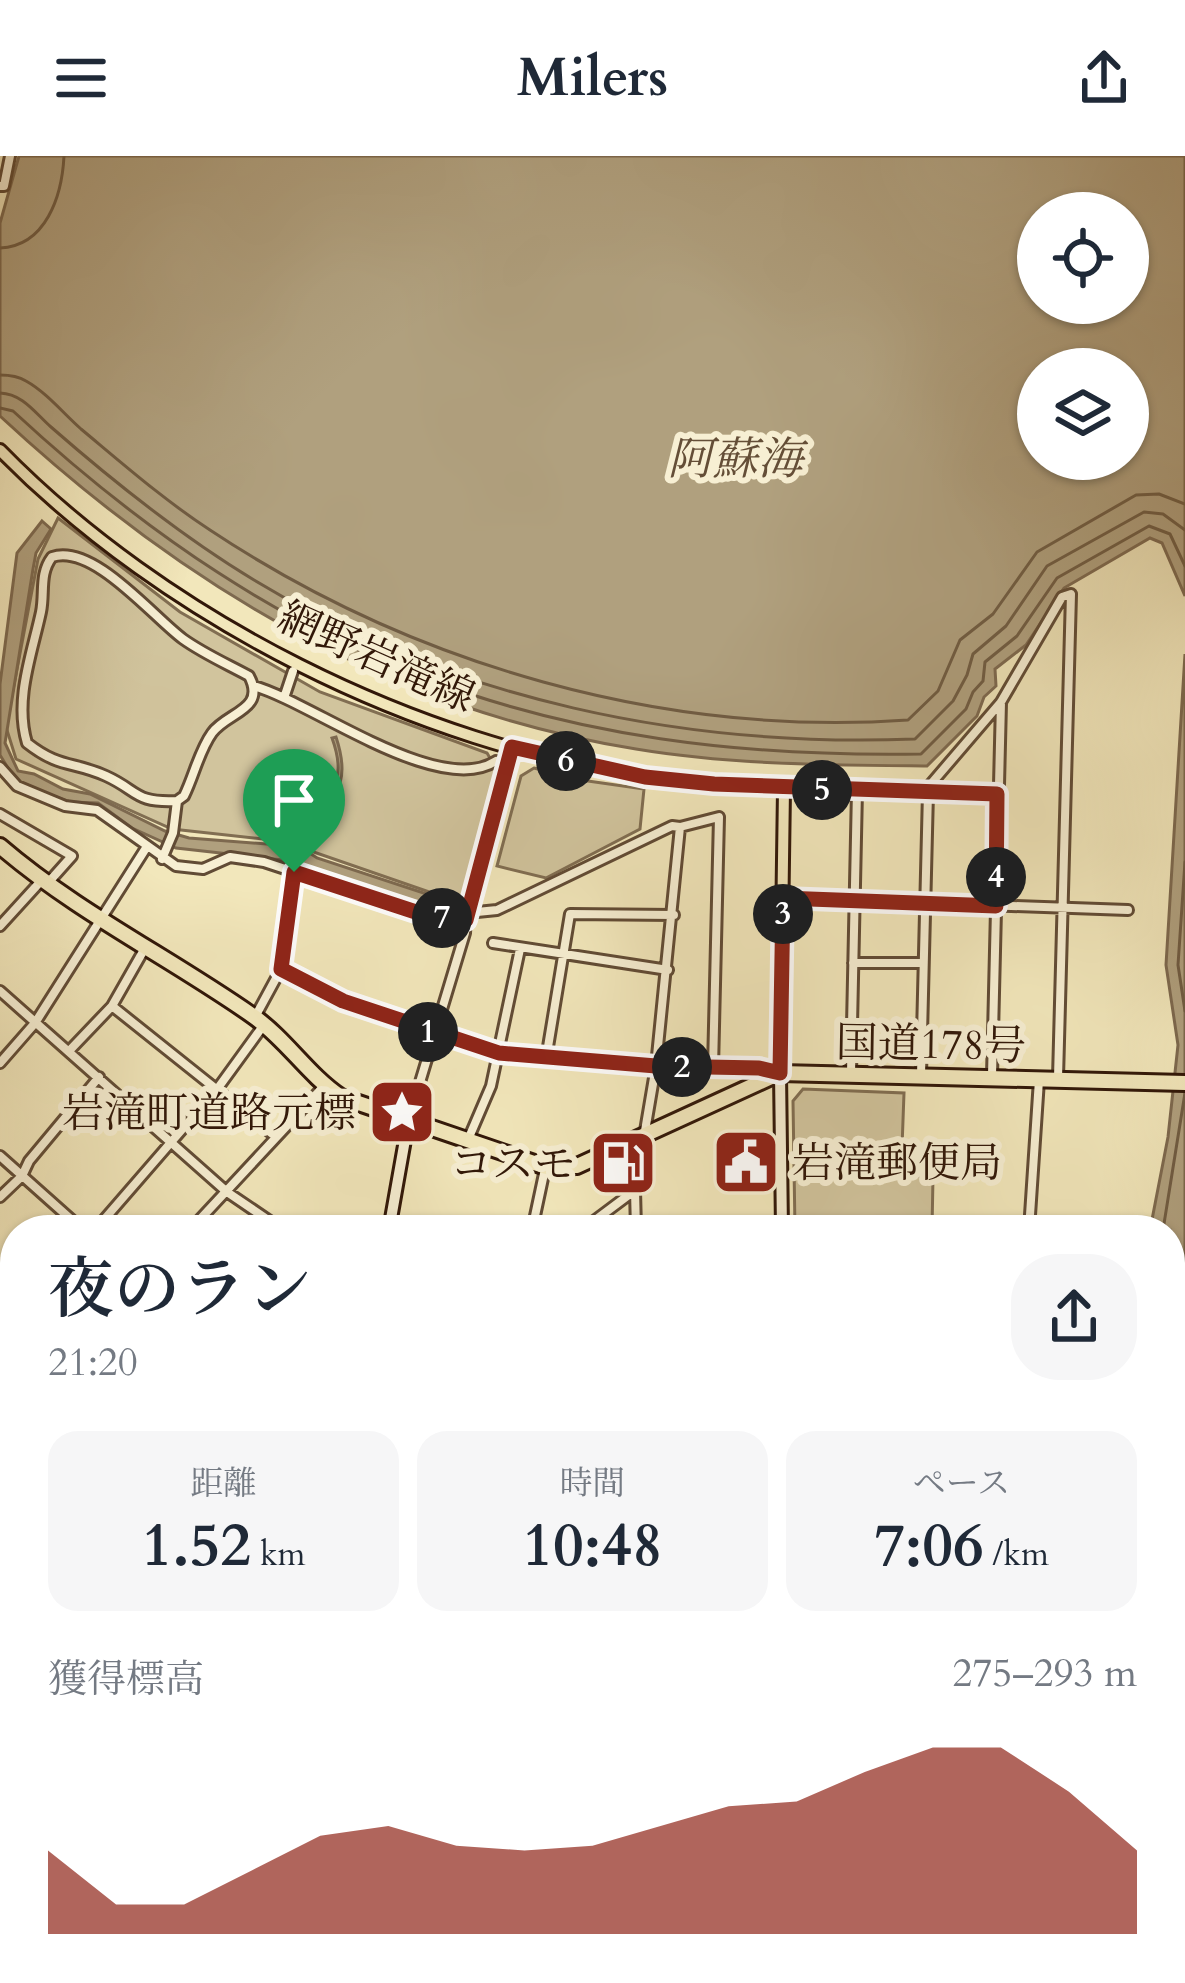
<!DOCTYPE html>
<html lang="ja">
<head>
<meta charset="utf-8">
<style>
	body { margin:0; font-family:Cardo,"Noto Serif JP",serif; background:#f6f6f7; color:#1f2937; height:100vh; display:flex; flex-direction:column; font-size:45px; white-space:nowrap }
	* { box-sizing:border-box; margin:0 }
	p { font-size:39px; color:#747a83 }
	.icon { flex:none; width:66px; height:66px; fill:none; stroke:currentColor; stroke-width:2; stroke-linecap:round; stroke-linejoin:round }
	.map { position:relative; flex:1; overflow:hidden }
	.sheet { position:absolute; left:0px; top:1059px; width:1185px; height:768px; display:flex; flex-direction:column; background:#fff; border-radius:48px 48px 0 0; box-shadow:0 3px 9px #0004 }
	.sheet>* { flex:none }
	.controls { position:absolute; left:1017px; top:36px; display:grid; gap:24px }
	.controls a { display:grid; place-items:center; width:132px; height:132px; border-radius:50%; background:#fff; box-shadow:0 3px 9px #0004; font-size:60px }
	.pin { position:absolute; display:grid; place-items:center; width:102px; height:102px; color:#fff; margin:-123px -51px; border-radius:50% 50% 50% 0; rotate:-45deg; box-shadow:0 0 12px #0007 }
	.pin .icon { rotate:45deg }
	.km { position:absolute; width:60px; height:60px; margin:-30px; border-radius:50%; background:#222; color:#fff; font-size:33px; line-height:60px; text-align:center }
	.round { display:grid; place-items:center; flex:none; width:126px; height:126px; border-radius:48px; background:#f6f6f7 }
	.head { display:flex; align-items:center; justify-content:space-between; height:204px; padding:0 48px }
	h1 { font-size:66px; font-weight:600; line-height:90px }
	.metrics { display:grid; grid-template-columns:repeat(3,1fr); gap:18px; height:204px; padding:12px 48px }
	.metrics div { display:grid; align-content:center; border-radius:30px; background:#f6f6f7; text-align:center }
	.metrics b { font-size:60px; font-weight:600 }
	.metrics small { font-size:33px; font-weight:400 }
	.metrics p { font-size:33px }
	.chart { height:336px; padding:24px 48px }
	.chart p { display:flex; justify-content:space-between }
	.chart svg { width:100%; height:216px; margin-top:12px; fill:#8f2418; opacity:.7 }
	header { display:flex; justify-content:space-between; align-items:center; height:156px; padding:0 48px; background:#fff; font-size:54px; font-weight:600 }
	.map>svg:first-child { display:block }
	.green { fill:#d1c49d; stroke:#816e52; stroke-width:3 }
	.water { fill:#b0a07e; stroke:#7d694f; stroke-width:3; fill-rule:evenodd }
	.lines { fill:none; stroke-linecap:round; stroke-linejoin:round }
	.shore { stroke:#705c43; stroke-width:3 }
	.street-casing { stroke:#614b35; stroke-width:14 }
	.secondary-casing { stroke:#311708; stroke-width:16 }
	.primary-casing { stroke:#311708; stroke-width:16 }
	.highway-casing { stroke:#311708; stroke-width:20 }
	.street { stroke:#f7efd3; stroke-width:8 }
	.secondary { stroke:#f7efd3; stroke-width:10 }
	.primary { stroke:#f2e7bb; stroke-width:10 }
	.highway { stroke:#f2e7bb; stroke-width:14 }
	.route-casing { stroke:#fff; stroke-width:24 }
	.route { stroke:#8f2418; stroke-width:15 }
	.labels { text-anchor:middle; stroke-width:12; stroke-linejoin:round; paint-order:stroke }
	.street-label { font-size:42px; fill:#311708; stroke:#f7efd3 }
	.poi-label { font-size:42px; fill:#311708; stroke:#f7efd3; text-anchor:end }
	.water-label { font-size:45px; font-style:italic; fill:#644e37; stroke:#f7efd3 }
</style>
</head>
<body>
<header><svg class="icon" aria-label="menu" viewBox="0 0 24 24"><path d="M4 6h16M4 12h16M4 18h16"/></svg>Milers<svg class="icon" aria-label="share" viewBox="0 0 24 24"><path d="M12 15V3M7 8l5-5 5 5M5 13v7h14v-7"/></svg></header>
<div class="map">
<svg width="1185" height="1827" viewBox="0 0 1185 1827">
	<rect width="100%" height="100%" fill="#f2e7bb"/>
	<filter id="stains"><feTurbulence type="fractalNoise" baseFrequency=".00167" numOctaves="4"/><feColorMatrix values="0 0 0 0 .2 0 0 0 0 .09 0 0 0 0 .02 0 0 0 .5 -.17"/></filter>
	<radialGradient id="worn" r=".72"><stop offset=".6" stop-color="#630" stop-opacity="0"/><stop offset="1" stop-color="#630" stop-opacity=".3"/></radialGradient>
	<path class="green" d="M58,362L180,456L320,536L487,597L497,614L461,747L282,685L172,673L16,603L6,571L38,403Z
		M534,612L581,624L644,633L640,673L546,722L497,710L521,620Z
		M803,933L904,937L901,1019L933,1021L932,1074H795L793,945Z
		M1,1528L15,1533V1674L0,1649Z
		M0,1783L15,1789V1812H85L92,1814L101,1827H0Z"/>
	<path class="water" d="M19,0H1185V440L1162,387L1150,382L1064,432L1026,489L995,513L996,530L984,541L977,560L927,610C829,609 732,609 636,593C387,553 182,429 0,260V67ZM1038,57H1128V147H1038ZM1038,213H1128V303H1038Z
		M42,365L51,373L36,397L33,413L5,587L18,615L34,618L63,633L90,638L165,675L189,682L292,690C308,643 355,645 332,582L336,581C359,651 310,641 299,690L317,702L445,744L454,759L431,755L282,704L176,692L132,672L98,647L70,646L17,627L0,599V528L17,397Z
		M1185,498V1184L1170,1234V1074H1150L1168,981L1178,889L1166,809Z
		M1170,1726L1185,1746V1827H1165L1152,1812H1170Z"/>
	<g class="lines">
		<path class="shore" d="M0,92C46,90 62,40 64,0
			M0,219C10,219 18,220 26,225C46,236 64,258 81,273C123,308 164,344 210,374C413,509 663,581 908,564L938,535L960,484L993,458L1037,396L1136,339L1159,338L1185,348
			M0,237C23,238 35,257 51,271C115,327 181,380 254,424C452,544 686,592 915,583L953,545L967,519L973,498L1006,470L1047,410L1144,356L1163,358L1185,374
			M0,252L13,255C287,509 548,604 921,598L966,553L973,536L983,525L985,506L1017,480L1057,422L1149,370L1170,378L1185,410
			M1185,706L1178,809L1185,855
			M1163,1074L1185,937"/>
		<defs>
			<path id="street" d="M0,30H4L10,0
				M254,530C313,547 439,642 496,605
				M285,539L293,515
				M0,611L17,630L65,650L97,654L176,710L203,713L230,701L264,706L428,760L466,764
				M924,636L1001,546L1062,441L1071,438L1058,922
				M0,658L72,700L47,728
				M162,703L173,677L177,645C134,647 139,635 106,620C73,605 60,613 27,587C14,544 32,498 41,456C45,437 39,418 52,401C93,387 152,460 183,483C204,498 227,508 249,520C267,554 227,556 212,577C199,595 194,620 184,640L177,645
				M783,742L1128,754
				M467,757L497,754L672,670L680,671
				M0,770L41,725
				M493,787L668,814
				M853,807H923
				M281,813L342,845L499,897L656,910L759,912L778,917
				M0,835L227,1036L283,1074
				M112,850L275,980
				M255,861L281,813L294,716
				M70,894L112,850L145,792
				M546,903L570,758L674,759
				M0,907L35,867L146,692
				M851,917L857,634
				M921,919L928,636
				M992,920L1001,546
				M408,966L465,777L466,761
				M467,986L491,930L520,793
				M0,1000L83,1074
				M0,1041L22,1020L29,1005L99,921
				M95,1074L218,932L263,870
				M190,1074L324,930
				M532,1074L545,1013
				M582,1074L634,1035
				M636,1074L635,1034L656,910L680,671L719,661L713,912
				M1029,1074L1039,924
				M0,1152L14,1168
				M0,1196L15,1168
				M0,1201L15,1205
				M0,1362L14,1326
				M0,1371L15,1378
				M0,1418L7,1420L15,1401
				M1170,1467L1185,1367
				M1170,1542L1185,1604
				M1170,1678L1185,1673
				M611,1812L617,1827
				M931,1827L941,1812"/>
			<path id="secondary" d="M466,760L512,591
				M780,917L782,1074
				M389,1074L408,967
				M0,1485L15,1491
				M363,1812L369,1827
				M517,1812L518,1827
				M744,1812L748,1827
				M794,1812V1827"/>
			<path id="primary" d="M0,294C164,462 418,591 651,621C765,636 881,634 997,638
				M780,917L784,633"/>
			<path id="highway" d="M0,690C78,757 169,801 253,860C286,883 308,919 341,941L546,1011L577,1010L780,917L1185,927"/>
		</defs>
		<use href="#street" class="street-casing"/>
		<use href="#secondary" class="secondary-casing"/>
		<use href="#primary" class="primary-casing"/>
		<use href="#highway" class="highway-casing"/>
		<use href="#street" class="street"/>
		<use href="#secondary" class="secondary"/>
		<use href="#primary" class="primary"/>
		<use href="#highway" class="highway"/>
	</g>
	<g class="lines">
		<defs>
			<path id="route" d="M512,591L645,621L714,628L997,638L996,750L783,742L780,917L759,912L656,910L499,897L343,845L281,813L294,716L428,760L466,764Z"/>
		</defs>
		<use href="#route" class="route-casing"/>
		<use href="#route" class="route"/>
	</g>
	<defs>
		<symbol id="sight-square" viewBox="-11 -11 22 22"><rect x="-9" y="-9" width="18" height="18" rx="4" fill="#8f2418" stroke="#f7efd3"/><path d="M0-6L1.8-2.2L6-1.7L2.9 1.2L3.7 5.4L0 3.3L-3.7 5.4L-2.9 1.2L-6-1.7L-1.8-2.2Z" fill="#fff"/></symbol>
		<symbol id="civic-square" viewBox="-11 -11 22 22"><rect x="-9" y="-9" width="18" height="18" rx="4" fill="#8f2418" stroke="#f7efd3"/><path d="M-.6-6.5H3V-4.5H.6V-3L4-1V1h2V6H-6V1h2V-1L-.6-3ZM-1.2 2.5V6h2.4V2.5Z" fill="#fff"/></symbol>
		<symbol id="fuel-square" viewBox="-11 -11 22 22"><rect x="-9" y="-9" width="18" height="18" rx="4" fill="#8f2418" stroke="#f7efd3"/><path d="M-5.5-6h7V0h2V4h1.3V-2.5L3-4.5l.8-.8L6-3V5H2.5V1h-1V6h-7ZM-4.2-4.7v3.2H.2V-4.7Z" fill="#fff"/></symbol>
	</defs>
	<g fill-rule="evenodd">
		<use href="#sight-square" x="364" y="918" width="76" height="76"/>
		<use href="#civic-square" x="708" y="968" width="76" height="76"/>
		<use href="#fuel-square" x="585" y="969" width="76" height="76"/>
	</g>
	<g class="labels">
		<g class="street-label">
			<text transform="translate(377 500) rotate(24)" y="15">網野岩滝線</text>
			<text transform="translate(931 887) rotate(1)" y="15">国道178号</text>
		</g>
		<g class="poi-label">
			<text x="356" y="971">岩滝町道路元標</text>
			<text x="792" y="1021" text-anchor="start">岩滝郵便局</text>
			<text x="576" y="1022">コスモ</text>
		</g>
		<g class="water-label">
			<text x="735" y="318">阿蘇海</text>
		</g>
	</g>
	<rect width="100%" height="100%" filter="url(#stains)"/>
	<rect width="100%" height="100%" fill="url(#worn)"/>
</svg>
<div class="controls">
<a><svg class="icon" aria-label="locate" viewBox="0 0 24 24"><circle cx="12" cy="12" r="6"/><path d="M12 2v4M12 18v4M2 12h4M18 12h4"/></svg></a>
<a><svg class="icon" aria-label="layers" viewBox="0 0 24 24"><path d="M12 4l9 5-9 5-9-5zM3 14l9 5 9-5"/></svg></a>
</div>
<div class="pin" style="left:294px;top:716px;background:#1e9e55"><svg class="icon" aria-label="arrive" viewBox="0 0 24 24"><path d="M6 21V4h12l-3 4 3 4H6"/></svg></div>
<b class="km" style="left:428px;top:876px">1</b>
<b class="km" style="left:682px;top:911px">2</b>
<b class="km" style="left:783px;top:758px">3</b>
<b class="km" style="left:996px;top:721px">4</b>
<b class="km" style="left:822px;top:634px">5</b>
<b class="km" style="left:566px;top:605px">6</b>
<b class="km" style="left:442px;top:762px">7</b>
<section class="sheet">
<div class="head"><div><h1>夜のラン</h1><p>21:20</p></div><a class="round"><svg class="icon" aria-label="share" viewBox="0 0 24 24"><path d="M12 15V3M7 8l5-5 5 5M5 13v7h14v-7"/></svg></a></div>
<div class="metrics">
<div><p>距離</p><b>1.52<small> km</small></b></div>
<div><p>時間</p><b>10:48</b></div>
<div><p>ペース</p><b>7:06<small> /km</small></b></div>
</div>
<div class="chart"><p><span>獲得標高</span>275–293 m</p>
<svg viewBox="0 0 160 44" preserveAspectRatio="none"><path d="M0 44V27L10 38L20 38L30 31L40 24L50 22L60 26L70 27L80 26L90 22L100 18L110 17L120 11L130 6L140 6L150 15L160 27V44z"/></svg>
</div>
</section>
</div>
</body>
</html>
